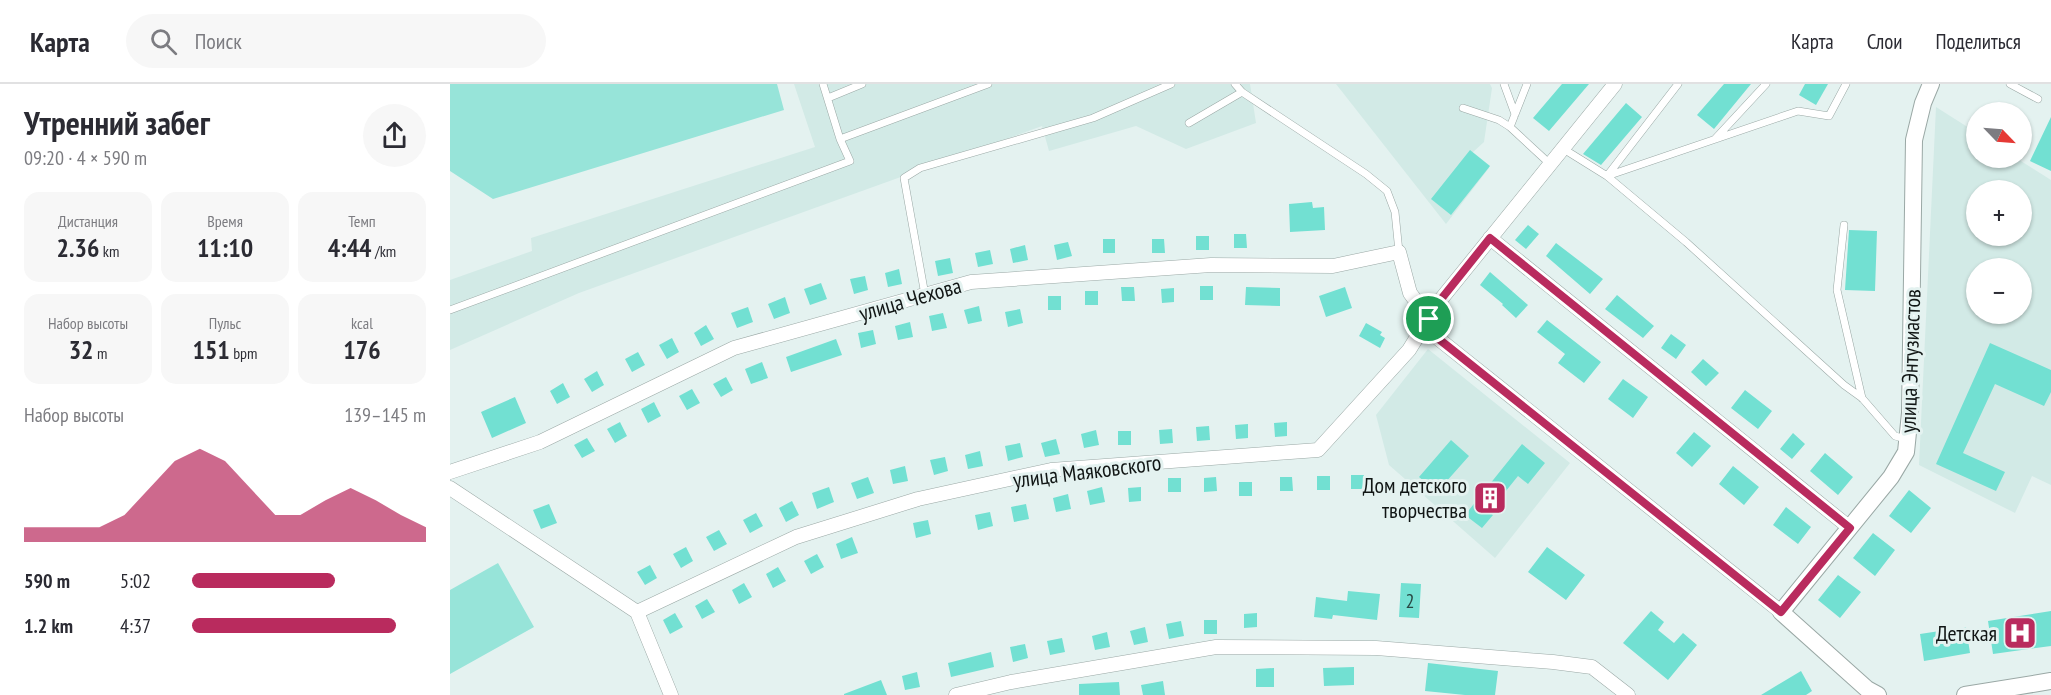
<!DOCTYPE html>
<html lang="ru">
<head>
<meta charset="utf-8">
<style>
	body { margin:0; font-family:"PT Sans Narrow",sans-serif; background:#f7f7f7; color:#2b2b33; height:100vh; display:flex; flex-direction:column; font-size:22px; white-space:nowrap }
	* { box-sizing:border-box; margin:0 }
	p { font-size:20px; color:#7c7c81 }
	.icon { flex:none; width:33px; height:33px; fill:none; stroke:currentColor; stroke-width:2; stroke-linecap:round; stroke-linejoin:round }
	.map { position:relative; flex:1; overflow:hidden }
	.panel { display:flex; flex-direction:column; background:#fff; width:450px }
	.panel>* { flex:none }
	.needle { width:39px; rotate:115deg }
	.buttons { position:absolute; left:1516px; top:18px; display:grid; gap:12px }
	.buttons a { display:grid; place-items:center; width:66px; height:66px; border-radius:50%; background:#fff; box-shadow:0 2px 4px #0004; font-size:30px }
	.pin { position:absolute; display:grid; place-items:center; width:51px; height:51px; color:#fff; margin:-26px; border:3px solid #fff; border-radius:50%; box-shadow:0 2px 6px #0007 }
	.round { display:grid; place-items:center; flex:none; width:63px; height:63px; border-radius:32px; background:#f7f7f7 }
	.overview { display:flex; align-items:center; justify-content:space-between; height:102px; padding:0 24px }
	h1 { font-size:33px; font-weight:700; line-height:45px }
	.figures { display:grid; grid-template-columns:repeat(3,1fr); gap:9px; height:102px; padding:6px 24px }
	.figures div { display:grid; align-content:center; border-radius:15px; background:#f7f7f7; text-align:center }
	.figures b { font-size:26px; font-weight:700 }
	.figures small { font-size:16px; font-weight:400 }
	.figures p { font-size:16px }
	.chart { height:168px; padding:12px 24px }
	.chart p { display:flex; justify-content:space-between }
	.chart svg { width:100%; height:108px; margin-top:6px; fill:#b92b5e; opacity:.7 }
	ul { padding:0 24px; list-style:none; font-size:20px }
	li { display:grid; grid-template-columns:96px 72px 1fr; align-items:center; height:45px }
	li i { height:15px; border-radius:8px; background:#b92b5e }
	header { display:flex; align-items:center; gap:36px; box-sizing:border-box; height:84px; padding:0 30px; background:#fff; border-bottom:2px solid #e1e1e2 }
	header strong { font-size:28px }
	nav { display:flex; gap:33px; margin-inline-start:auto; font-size:21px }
	.search { width:420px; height:54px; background:#f7f7f7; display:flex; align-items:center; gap:15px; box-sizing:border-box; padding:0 21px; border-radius:33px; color:#7c7c81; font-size:22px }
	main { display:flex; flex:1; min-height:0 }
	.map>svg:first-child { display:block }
	.built { fill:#d2eae6; fill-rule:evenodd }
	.green { fill:#97e4d9 }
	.building { fill:#72e0d2 }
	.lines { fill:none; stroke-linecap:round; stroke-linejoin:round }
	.service-casing { stroke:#9aa8a5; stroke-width:8 }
	.minor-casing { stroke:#9aa8a5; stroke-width:15 }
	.tertiary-casing { stroke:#9aa8a5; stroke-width:18 }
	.service { stroke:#fff; stroke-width:7 }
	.minor { stroke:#fff; stroke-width:14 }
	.tertiary { stroke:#fff; stroke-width:16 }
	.route-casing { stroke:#fff; stroke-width:12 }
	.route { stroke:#b92b5e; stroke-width:8 }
	.labels { text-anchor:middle; stroke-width:6; stroke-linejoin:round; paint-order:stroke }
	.number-label { font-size:20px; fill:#294844 }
	.street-label { font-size:22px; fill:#111615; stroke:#e4f2f0 }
	.poi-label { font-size:22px; fill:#111615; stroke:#e4f2f0; text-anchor:end }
</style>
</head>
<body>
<header>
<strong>Карта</strong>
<div class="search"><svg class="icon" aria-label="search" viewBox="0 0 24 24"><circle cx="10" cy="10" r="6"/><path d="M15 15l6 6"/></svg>Поиск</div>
<nav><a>Карта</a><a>Слои</a><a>Поделиться</a></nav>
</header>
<main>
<section class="panel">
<div class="overview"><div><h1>Утренний забег</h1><p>09:20 · 4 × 590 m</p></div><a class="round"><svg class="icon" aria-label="share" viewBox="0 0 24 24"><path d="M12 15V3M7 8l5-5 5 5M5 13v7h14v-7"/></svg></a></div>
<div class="figures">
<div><p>Дистанция</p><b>2.36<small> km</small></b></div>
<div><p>Время</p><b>11:10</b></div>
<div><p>Темп</p><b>4:44<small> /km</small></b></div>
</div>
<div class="figures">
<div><p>Набор высоты</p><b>32<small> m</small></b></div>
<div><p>Пульс</p><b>151<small> bpm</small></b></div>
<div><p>kcal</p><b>176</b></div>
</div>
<div class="chart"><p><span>Набор высоты</span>139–145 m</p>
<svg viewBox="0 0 160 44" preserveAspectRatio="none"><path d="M0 44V38L10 38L20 38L30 38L40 33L50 22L60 11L70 6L80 11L90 22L100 33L110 33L120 27L130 22L140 27L150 33L160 38V44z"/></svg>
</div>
<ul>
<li><b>590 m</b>5:02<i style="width:61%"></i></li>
<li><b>1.2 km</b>4:37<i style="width:87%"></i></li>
</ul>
</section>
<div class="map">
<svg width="1601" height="611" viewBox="0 0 1601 611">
	<rect width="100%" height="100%" fill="#e4f2f0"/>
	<path class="built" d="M344,0H800L806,39L736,65L686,42L599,67L592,42L129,209L0,266V196L82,167L81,154L365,63Z
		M886,0H1040L1042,4L1034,58L1022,69L1039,84L996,140Z
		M1486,23L1527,49V74H1566L1601,96V401L1582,392L1565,429L1469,381ZM1527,106H1572V152H1527ZM1527,184H1572V230H1527Z
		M978,265L1120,379L1045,474L939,381L926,331Z"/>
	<path class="green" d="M0,0H327L334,26L43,115L0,87Z
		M48,479L84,543L0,590V506Z"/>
	<path class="building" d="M1112,0H1139L1099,47L1083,34Z
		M1274,0H1301L1264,45L1247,31Z
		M1355,0H1378L1366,21L1349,11Z
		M1176,19L1192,33L1151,81L1133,70Z
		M1601,33V87L1580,77Z
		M1020,66L1040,82L1001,131L981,115Z
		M862,118L863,124L874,123L875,146L840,148L839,120Z
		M1078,141L1089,150L1076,165L1065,156Z
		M1399,146L1427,147L1425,207L1395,206Z
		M784,150H796L797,164H784Z
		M746,152H759V166H746Z
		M653,155H665V169H653Z
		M702,155H714L715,169H702Z
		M618,158L622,172L607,176L604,161Z
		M1106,159L1153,195L1140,210L1096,172Z
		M575,161L578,176L563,179L560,165Z
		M540,166L543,180L528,183L525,169Z
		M500,174L503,189L488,192L485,177Z
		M449,185L452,200L438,203L435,189Z
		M1040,188L1078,221L1066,234L1052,221L1053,220L1030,201Z
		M415,192L418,206L404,210L400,195Z
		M371,199L377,215L360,221L354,205Z
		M750,202H763V216H750Z
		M671,203H684L685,217H672Z
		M796,203L830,204V222L795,221Z
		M895,203L902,224L876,233L869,212Z
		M724,204V218L712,219L711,205Z
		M635,207H648V221H635Z
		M1167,211L1204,242L1193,254L1155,225Z
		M598,212H611V226H598Z
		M335,213L340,229L324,235L318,220Z
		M529,222L532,237L518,240L514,226Z
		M298,223L303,238L287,244L281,229Z
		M570,225L573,239L558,243L555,228Z
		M493,229L497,244L482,247L479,232Z
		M1097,236L1151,278L1134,299L1108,279L1115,270L1087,248Z
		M460,238L463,253L448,256L445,242Z
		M916,239L932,248L930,251L935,254L930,264L909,252Z
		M256,241L264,255L251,262L244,249Z
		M423,246L426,260L411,264L408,249Z
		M1221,250L1236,261L1226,275L1211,264Z
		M222,254L229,268L217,275L209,261Z
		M386,255L392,271L341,288L336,273Z
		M1540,259L1601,286V308L1594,322L1545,300L1513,369L1555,388L1546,407L1486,380Z
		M188,268L195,281L182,288L175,275Z
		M1253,275L1269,289L1256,302L1241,288Z
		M312,278L318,294L301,300L295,285Z
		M147,287L154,301L142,308L134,295Z
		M276,293L283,306L271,313L263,300Z
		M1173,295L1198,313L1183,334L1158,315Z
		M113,299L120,313L107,320L100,307Z
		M242,305L250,319L237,326L229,312Z
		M1295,306L1322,327L1308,345L1281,324Z
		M65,313L76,339L42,354L31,328Z
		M204,318L211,332L198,339L191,325Z
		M170,338L177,352L165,359L157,345Z
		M837,338V352L825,353L824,339Z
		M798,340V354L786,355L785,341Z
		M759,342L760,356L747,357L746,343Z
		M722,345L723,359L710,360L709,346Z
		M646,346L649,361L634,364L631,350Z
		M668,347H681V361H668Z
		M1244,348L1261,362L1242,383L1226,369Z
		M1343,349L1355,360L1342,375L1330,365Z
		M137,354L145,367L132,374L124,361Z
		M606,355L610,370L595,373L591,359Z
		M1001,356L1019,372L987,408L969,393Z
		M570,359L573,373L558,377L555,362Z
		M1072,360L1095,379L1078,400L1068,392L1039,428L1043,431L1032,444L1015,431Z
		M530,367L533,382L518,385L515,371Z
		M1375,369L1403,393L1388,411L1360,387Z
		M495,373L498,387L484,391L480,376Z
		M455,382L458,397L443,400L440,386Z
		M1283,382L1309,403L1294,421L1269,400Z
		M901,391H914V405H901Z
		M867,392H880V406H867Z
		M418,393L424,409L407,415L401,399Z
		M766,393L767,407L754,408V394Z
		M830,393H842L843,407H830Z
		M718,394H731V408H718Z
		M789,398H802V412H789Z
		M379,403L384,418L367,425L362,409Z
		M652,403L655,418L640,421L637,407Z
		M691,403V417L679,418L678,404Z
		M1459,406L1481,424L1461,449L1439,432Z
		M618,410L621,425L606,428L603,414Z
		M342,417L349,431L336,438L329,424Z
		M99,420L107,439L91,445L83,426Z
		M576,420L579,435L564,438L561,423Z
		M1336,423L1361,443L1348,460L1323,441Z
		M540,428L543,442L528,446L525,431Z
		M306,429L313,442L300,449L293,436Z
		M478,436L481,450L466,454L463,439Z
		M269,446L277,460L264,467L256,453Z
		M1423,449L1445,466L1425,492L1403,474Z
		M402,453L408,469L391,475L386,460Z
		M236,463L243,477L231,484L223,470Z
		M1097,463L1135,491L1116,516L1078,488Z
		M367,470L374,483L361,490L354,477Z
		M200,481L207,494L195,501L187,488Z
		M328,483L336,497L323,504L316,490Z
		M1388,491L1411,508L1390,534L1368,516Z
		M294,499L302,513L289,520L282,506Z
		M951,499L971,500L969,534L949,533Z
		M898,507L930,510L927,536L883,531L882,535L864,533L866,513L897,517Z
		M257,515L265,528L252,535L245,522Z
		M1201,527L1214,538L1208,546L1224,559L1233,549L1247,561L1218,596L1173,559Z
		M1601,527V562L1543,570L1538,537Z
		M225,529L233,543L220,550L213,536Z
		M807,529V543L794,544V530Z
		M754,536H767V550H754Z
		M731,537L734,552L719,555L716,540Z
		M695,543L698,558L684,561L680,547Z
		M1516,543L1520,569L1474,577L1470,550Z
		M657,548L660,563L645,566L642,552Z
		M612,554L615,568L600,571L597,557Z
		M575,560L578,574L563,578L560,563Z
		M541,568L544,583L501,593L498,579Z
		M978,579L1048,587L1045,611H1015L975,607Z
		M904,583V601L874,602L873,584Z
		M824,584V603H806V585Z
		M1351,587L1362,607L1356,611H1311Z
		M467,588L470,603L455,606L452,592Z
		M431,596L437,611H394V610Z
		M713,597L715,611H693L691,601Z
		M669,598L670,611H629V600Z"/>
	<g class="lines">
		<defs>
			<path id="service" d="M785,0L792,8L916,90L937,107L945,128L949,168
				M1054,0L1065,30
				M1560,0L1588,15
				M378,14L412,0
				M1013,24L1049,36L1060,43L1100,80
				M739,39L792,8
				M1060,43L1077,0
				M390,55L538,0
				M1265,55L1316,0
				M1112,64L1157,92L1236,158L1394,301L1412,314L1445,352L1456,355
				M1157,92L1348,27L1379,32L1396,0
				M1157,92L1228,0
				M1394,141L1387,206L1412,314
				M475,211L454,94L470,84L643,34L721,0
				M0,226L400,77L390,55L373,0"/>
			<path id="minor" d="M1040,154L1400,444
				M0,388L90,358L284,264L521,198L761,181L883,182L949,168L960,209L979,235L985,252L1331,528
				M0,404L187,528L221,611
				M187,528L346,453L468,415L601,386L868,366L959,266L988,219L1165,0
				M506,611L561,598L766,563L926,564L1103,578L1142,583L1178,611"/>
			<path id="tertiary" d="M1428,611L1417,605L1331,528L1441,393L1456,368L1460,329L1464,56L1473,19L1481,0
				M1515,611L1601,597"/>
		</defs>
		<use href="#service" class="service-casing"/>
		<use href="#minor" class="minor-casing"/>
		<use href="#tertiary" class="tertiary-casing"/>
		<use href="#service" class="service"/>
		<use href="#minor" class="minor"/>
		<use href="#tertiary" class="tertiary"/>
	</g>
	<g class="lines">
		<defs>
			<path id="route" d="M1040,154L1400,444L1331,528L985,252L979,235L988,219Z"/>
		</defs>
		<use href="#route" class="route-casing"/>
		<use href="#route" class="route"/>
	</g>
	<defs>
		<symbol id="building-square" viewBox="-11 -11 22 22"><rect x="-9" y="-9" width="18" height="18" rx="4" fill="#b92b5e" stroke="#e4f2f0"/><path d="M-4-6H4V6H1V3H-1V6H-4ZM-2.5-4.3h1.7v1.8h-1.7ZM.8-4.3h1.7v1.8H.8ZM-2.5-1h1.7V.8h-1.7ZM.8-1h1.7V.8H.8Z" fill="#fff"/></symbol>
		<symbol id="hospital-square" viewBox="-11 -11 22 22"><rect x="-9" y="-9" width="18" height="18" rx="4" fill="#b92b5e" stroke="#e4f2f0"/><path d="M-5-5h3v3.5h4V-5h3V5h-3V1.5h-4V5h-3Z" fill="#fff"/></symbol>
	</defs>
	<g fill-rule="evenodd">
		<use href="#building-square" x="1021" y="395" width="38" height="38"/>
		<use href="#hospital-square" x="1551" y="530" width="38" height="38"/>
	</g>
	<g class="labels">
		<g class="number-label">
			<text x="960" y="524">2</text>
		</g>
		<g class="street-label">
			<text transform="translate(460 215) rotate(-16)" y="8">улица Чехова</text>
			<text transform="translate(1460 277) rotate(-88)" y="8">улица Энтузиастов</text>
			<text transform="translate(637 387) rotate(-7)" y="8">улица Маяковского</text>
		</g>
		<g class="poi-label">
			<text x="1017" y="409">Дом детского<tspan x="1017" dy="25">творчества</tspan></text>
			<text x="1547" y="557">Детская</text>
		</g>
	</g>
</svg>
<div class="buttons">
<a><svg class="needle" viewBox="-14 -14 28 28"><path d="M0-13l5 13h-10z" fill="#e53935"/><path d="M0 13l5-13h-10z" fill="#7c7c81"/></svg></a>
<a>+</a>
<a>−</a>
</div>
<div class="pin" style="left:979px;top:235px;background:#1e9e55"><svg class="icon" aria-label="arrive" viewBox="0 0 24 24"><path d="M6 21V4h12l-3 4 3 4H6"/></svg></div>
</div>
</main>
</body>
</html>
